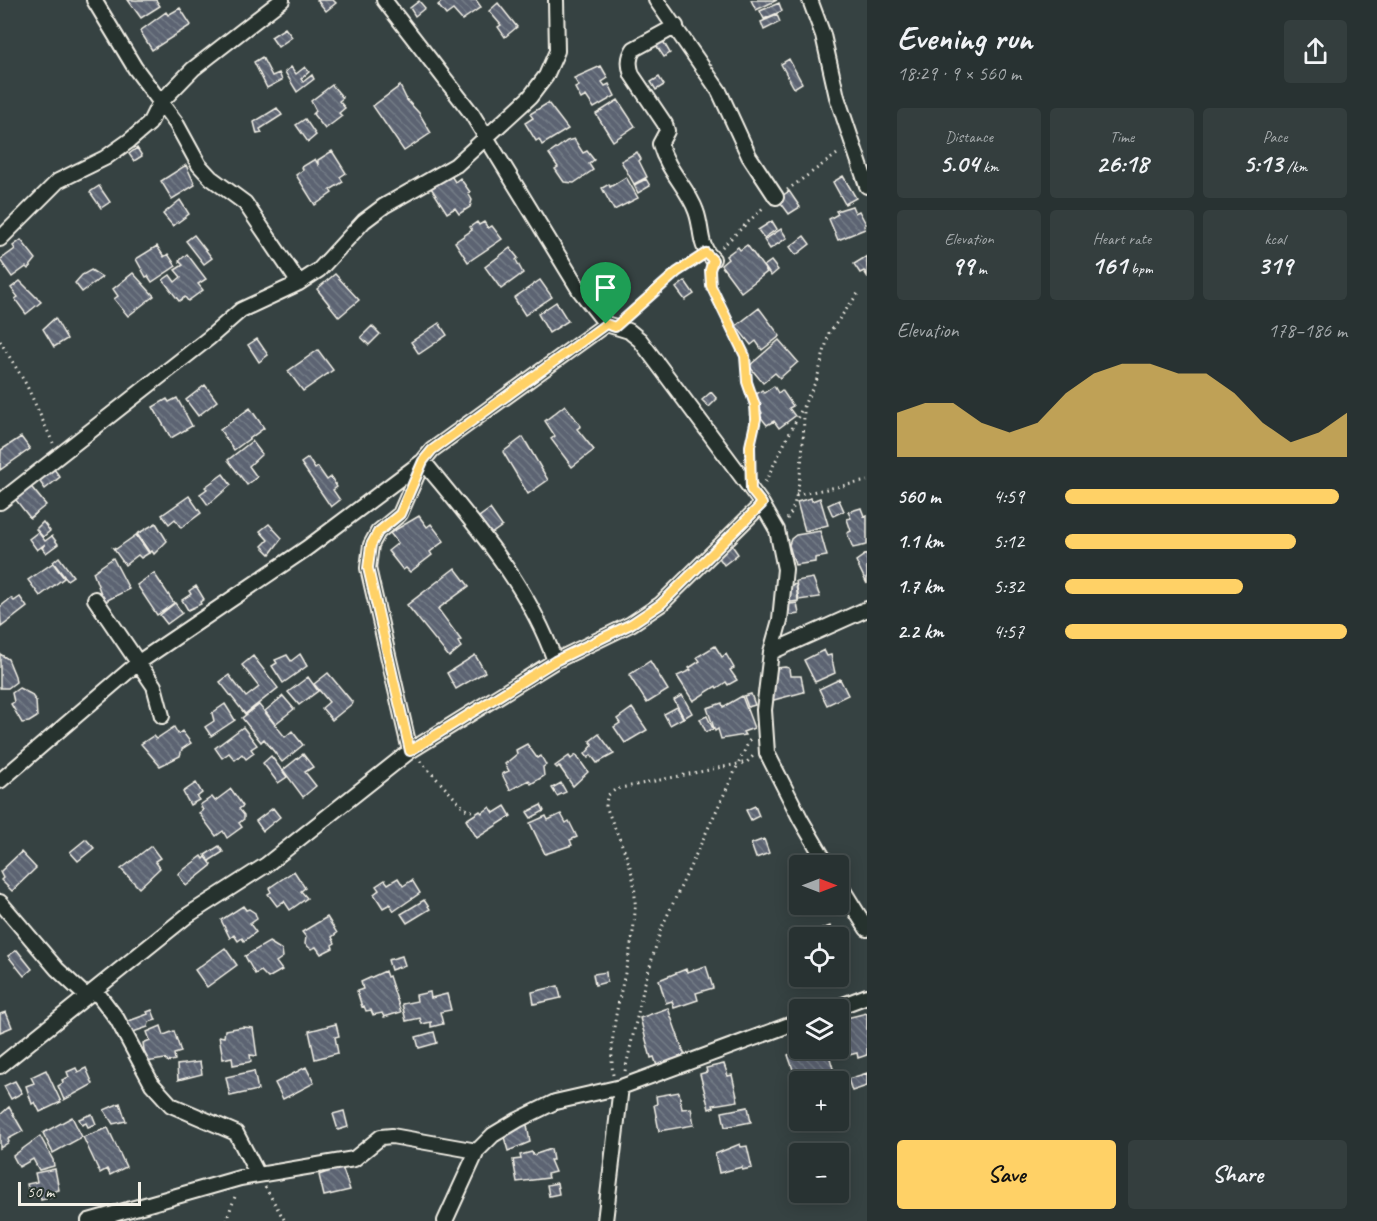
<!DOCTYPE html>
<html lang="en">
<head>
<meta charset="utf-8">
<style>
	body { margin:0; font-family:Caveat,sans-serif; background:#343e3e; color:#f1f3f6; height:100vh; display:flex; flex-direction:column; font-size:22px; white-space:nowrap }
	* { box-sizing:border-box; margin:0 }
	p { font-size:20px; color:#a5aaac }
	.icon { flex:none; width:33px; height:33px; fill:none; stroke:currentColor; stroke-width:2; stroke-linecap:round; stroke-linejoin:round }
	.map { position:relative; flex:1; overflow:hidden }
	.panel { display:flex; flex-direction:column; background:#283232; width:510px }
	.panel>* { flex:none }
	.needle { width:39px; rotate:90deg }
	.fabs { position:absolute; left:789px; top:855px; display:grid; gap:12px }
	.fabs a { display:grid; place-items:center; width:60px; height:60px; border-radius:6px; background:#283232; box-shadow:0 3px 15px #0003,0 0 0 2px #444d4d; font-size:30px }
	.scale { position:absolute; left:18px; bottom:15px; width:123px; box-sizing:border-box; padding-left:6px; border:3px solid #f4f1e8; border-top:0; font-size:16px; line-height:21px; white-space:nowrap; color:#f4f1e8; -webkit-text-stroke:4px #26332d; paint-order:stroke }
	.pin { position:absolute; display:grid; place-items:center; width:51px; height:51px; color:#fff; margin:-62px -26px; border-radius:50% 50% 50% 0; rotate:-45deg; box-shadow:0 0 6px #0007 }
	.pin .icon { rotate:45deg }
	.round { display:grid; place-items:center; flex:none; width:63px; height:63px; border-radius:6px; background:#343e3e }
	.summary { display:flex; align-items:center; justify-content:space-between; height:102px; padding:0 30px }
	h1 { font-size:33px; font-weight:700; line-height:45px }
	.metrics { display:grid; grid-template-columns:repeat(3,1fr); gap:9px; height:102px; padding:6px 30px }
	.metrics div { display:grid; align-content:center; border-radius:6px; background:#343e3e; text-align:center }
	.metrics b { font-size:26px; font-weight:700 }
	.metrics small { font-size:16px; font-weight:400 }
	.metrics p { font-size:16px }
	.chart { height:168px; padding:12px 30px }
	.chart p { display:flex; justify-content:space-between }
	.chart svg { width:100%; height:108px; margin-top:6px; fill:#ffd166; opacity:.7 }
	.action { display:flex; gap:12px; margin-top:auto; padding:12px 30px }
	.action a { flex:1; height:69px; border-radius:6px; background:#ffd166; color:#111; font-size:24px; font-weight:700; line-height:69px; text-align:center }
	.action a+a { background:#343e3e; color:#f1f3f6 }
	ul { padding:0 30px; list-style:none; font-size:20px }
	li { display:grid; grid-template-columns:96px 72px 1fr; align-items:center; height:45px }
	li i { height:15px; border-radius:8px; background:#ffd166 }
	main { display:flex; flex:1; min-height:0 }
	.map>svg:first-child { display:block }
	.building { fill:url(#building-back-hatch); stroke:#f4f1e8; stroke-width:1.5 }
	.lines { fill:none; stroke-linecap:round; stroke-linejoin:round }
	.street-casing { stroke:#f4f1e8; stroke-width:18 }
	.path { stroke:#f4f1e8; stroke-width:3; stroke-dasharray:1.5 4.5; stroke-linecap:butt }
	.street { stroke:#26332d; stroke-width:14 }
	.route-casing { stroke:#fff; stroke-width:12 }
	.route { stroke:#ffd166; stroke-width:8 }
</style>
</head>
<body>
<main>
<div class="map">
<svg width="867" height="1221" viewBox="0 0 867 1221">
	<defs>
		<pattern id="building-back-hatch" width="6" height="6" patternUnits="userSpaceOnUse" patternTransform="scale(1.5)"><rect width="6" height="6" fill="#5b6472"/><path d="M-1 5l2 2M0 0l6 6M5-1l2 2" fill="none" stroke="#737b86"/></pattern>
	</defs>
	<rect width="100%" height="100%" fill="#364242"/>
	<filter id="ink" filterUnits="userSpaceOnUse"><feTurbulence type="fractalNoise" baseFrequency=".0167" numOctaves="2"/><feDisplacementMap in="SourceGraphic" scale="12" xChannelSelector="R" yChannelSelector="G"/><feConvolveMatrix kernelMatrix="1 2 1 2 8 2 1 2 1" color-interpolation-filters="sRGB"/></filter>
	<g filter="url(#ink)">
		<path class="building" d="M128,0H156L160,6L141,18Z
			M317,0H333L336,3L326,11Z
			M444,0H476L481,7L462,20L453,10L446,15L438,5Z
			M751,0H777L756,10Z
			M419,1L425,8L415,16L410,8Z
			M498,3L517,27L505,37L498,27L501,25L489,11Z
			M779,3L782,11L764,19L760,11Z
			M180,8L191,25L152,50L140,31L166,12L168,15Z
			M777,15L780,22L764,30L761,22Z
			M285,28L292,37L278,47L271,37Z
			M663,41L670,53L664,57L656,45Z
			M262,57L272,76L279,73L282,80L267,88L254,62Z
			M789,59L802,83L794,88L781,64Z
			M601,66L608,78L602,82L605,86L609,84L615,96L594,108L586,96L581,99L575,88L579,86L574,78Z
			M291,67L296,74L305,67L309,72L301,79L303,82L312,75L314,79L297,92L285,72Z
			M659,77L664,85L656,90L651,82Z
			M332,85L343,98L339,101L345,108L339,113L342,116L325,129L313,114L316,111L311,101Z
			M400,86L407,100L419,113L431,133L404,151L373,106Z
			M618,100L635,126L613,141L596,114Z
			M548,103L568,129L542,145L539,139L536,141L525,123L533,118L530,114Z
			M277,108L282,115L260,129L262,133L257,134L254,122Z
			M305,119L316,135L308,142L296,125Z
			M574,139L583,153L587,151L594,160L589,164L593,170L574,183L564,182L555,169L558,167L549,154L567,141Z
			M137,148L142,156L134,161L129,154Z
			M332,151L346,173L340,177L343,182L330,190L332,193L315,205L296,175L303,170L302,167L315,159L318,164V160Z
			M637,152L641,159L639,161L647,177L634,184L621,161Z
			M186,165L195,185L172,199L161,181Z
			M450,174L455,182L460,178L470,192L468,193L472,200L470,207L459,214L455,208L447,213L431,188Z
			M843,176L856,198L845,204L833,182Z
			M626,177L638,198L614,210L602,188L609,184L610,187Z
			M646,179L650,186L638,193L634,185Z
			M99,186L110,202L101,208L90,192Z
			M789,191L800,207L789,214L778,199Z
			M180,200L189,214L173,226L163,214Z
			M852,206L855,213L859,211L866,224L864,226L865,229L838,240L829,219L838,214L836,211Z
			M772,221L777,229L764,238L758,230Z
			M477,222L479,225L484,222L488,228L492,226L502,239L468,262L455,242L472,230L470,227Z
			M781,229L787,238L770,249L764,240Z
			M194,235L212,258L204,264L186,241Z
			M804,236L810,244L796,255L790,247Z
			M21,240L36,259L28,269L26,267L12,277L0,260L15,249L13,246Z
			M747,245L767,272L741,292L721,265L728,259L726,256L738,247L740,250Z
			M157,246L164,257L168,254L176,266L152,282L148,276L146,277L136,259Z
			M510,248L518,258L516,260L523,273L501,289L485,267Z
			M187,254L206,279L198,284L203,290L188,301L185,297L179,301L163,280L170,275L175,282L181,277L175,270L183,265L179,261Z
			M867,256V276L864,271L860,273L854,264Z
			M771,261L778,270L771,276L764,266Z
			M91,270L102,277L82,292L75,283L82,275Z
			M133,273L154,296L128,316L114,299L118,296L113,289Z
			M335,274L359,300L339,317L317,289Z
			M540,280L552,297L525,315L514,298Z
			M20,281L41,302L26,314L15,299L18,297L11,288Z
			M685,281L694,294L685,300L676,288Z
			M556,302L568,321L549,333L538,314Z
			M759,308L780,336L762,350L756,341L751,345L736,326Z
			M55,318L67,339L54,347L43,329Z
			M439,323L447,335L419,354L411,342Z
			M372,326L380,334L369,345L361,337Z
			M257,339L268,355L259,362L248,345Z
			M779,340L798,362L780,378L775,373L763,383L749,366Z
			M318,350L333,370L303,391L288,371Z
			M205,385L217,401L198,416L186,400Z
			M774,386L778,393L782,390L793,406L789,408L795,416L779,428L774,421L767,425L759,415L762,413L758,407L761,405L754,396L762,390L764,393Z
			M711,392L717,399L709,407L702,400Z
			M177,398L192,426L171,438L153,407L167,399L169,402Z
			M565,405L581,426L577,429L594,450L572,467L551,439L555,436L545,421Z
			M250,408L264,428L234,450L220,430Z
			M21,437L30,449L0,470L1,450Z
			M523,437L548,480L528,494L503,452Z
			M252,441L262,454L249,466L257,477L247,485L228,460Z
			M308,458L315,469L318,467L327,480L331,477L337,487L333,490L340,500L331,507L301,463Z
			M51,465L60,477L45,489L35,475Z
			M223,474L231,485L208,505L200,494L207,489L205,487Z
			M28,483L46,505L30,518L12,495Z
			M189,496L201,513L181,528L175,519L169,524L162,515Z
			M811,498L812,501L820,498L828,525L805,531L797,502Z
			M839,500L844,511L833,516L828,505Z
			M861,508L864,516L867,515V545L853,548L847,533L851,531L847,519L851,518L848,512Z
			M490,509L502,526L491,534L479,517Z
			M419,516L427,527L431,524L444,541L430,552L432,555L410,572L406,568L403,570L388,551L398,543L390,533Z
			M43,522L50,531L43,537L36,529Z
			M156,523L167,541L154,554L152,551L150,553L137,534Z
			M269,524L282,538L270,554L262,546L268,540L260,531Z
			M820,531L827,556L815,558V562L795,565L789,545L791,539L796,535Z
			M38,532L45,541L52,536L58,544L46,553L42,548L45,544L37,550L29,539Z
			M136,535L149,553L141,558L138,555L125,565L113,548L116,549Z
			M731,544L738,554L724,565L717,555Z
			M866,554L867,558V584L856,561Z
			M59,557L73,576L67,580L53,562Z
			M113,558L129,589L104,602L93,572Z
			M53,563L64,578L40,596L28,580Z
			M455,568L469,586L438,609L461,640L458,642L461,647L449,657L407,605Z
			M154,573L174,603L157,615L137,585Z
			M813,578L820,597L799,600L796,581Z
			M796,584L798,601L785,603L784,587Z
			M196,586L204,599L200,602L201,604L188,610L182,600L191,594L189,591Z
			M20,597L27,607L1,627L0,607L11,598L14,601Z
			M175,603L182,613L167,624L160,615Z
			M797,603L799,614L785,616L783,605Z
			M715,646L722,657L726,654L734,668L730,670L737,680L728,685L726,682L717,688L716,686L693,701L677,676L691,670L689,668L700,661L697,657Z
			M824,650L827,656L831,655L835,673L815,682L804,660Z
			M0,654L8,659L15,676L16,682L8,688H0Z
			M300,654L307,666L283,683L272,666L277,663L275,660L287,655L291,661Z
			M475,655L485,672L456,689L447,673Z
			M253,656L278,688L245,714L220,682L229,675L246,697L259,687L242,665Z
			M650,661L668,690L647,703L629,675Z
			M785,667L789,668L790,676H801L804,692L770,701L768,691L775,689L771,675L777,668Z
			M328,673L353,703L332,720L322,708L329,702L314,684Z
			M308,677L318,691L299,705L288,692Z
			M840,679L848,695L827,705L819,689Z
			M19,688L31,694L36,701L37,717L29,722L22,723L11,704L14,702L12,693Z
			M751,694L755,705L748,707L744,696Z
			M682,695L692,713L684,718L674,700Z
			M283,696L294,709L275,724L265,711Z
			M742,696L754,728L743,732L745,735L721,739L718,729L715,731L707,708L722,703L723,707Z
			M225,704L235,720L211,736L205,727L214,721L212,713Z
			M259,705L285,737L292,731L303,745L282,762L264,739L261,742L242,718Z
			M677,707L683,718L670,725L664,714Z
			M632,708L647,730L625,743L614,727L620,723L617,719Z
			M707,716L713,729L706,732L700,719Z
			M174,727L178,734L182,731L191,743L182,749L180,756L160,766L141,744L153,736L156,739Z
			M243,727L257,745L251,749L254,753L246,759L242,754L235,760L229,753L222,758L215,748Z
			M599,734L614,754L597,763L591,755L588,758L585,754L593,745L590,741Z
			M527,744L537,758L541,756L546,765L543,767L544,776L531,784L529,780L510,790L502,774L509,771L505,764L517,754L516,750Z
			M303,754L313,767L305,772L316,786L303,797L283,770Z
			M576,755L588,772L573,786L559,766L557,768L555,766L569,756L571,759Z
			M271,756L287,777L278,783L263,763Z
			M196,783L202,793L197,797L199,800L190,805L183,792Z
			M561,783L566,792L557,796L552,788Z
			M231,789L243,806L239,809L244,815V819L239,823L242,827L227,838L223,831L216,836L199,813L203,810L200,805L212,797L215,801Z
			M541,805L544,811L531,818L527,812Z
			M505,806L511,816L477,838L466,820L480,811L482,813L490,807L494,813Z
			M755,806L759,816L751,820L746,810Z
			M273,808L280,817L263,831L256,821Z
			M561,814L566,823L569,821L577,837L570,840L572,845L545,854L530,823L546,816L548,820Z
			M86,839L94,848L78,861L70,852Z
			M764,839L769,853L756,858L751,844Z
			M151,846L160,858L155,861L160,868L139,888L121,869Z
			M219,846L223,852L209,861L205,855Z
			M21,852L36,868L12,891L1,880L3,878L0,872Z
			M202,856L204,859L206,857L212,865L186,886L178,874Z
			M294,871L305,888L301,891L307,898L290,910L284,901L277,906L268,894L271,892L269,888Z
			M398,878L403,886L412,880L420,893L394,911L390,904L383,908L374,894L379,890L376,886L385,880L388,884Z
			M424,900L430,909L407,923L401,914Z
			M243,906L246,910L249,909L255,913L257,919L250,924L256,932L244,941L242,938L238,941L234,935L230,938L221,920Z
			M327,917L337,933L332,937L335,943L332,945L333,948L321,954L316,947L311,949L305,944L306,937L302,932Z
			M830,926L834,938H804V936Z
			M269,942L282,950L283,957L276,962L282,970L268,978L261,971L255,974L245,956Z
			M225,948L237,965L207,987L195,970Z
			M17,950L32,969L24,976L8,956Z
			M402,956L405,965L391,970L388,960Z
			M706,966L713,988L696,993L698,1000L674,1008L672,1001L666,1003L659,980L686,969L687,972Z
			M385,971L387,977L389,976L401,1012L384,1017L382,1013L373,1015L371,1010L366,1011L364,1006L362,1007L357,991L363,989L361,982Z
			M606,972L607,982L595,985L593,974Z
			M558,986L561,998L534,1004L532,992Z
			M430,992L431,998L447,994L451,1010L440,1012L443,1024L431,1027V1022L422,1024L420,1018L406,1021L402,1004L417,1001L416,995Z
			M668,1008L685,1056L657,1066L654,1057L651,1058L640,1018Z
			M152,1010L156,1020L149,1022L148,1027L130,1033L126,1022L148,1014L147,1012Z
			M6,1012L12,1027L0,1032V1014Z
			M867,1013V1055L858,1058L857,1053L845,1056L841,1038H838V1020Z
			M336,1024L339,1036L335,1037L338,1053L315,1059L309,1031Z
			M161,1026L164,1035L174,1031L181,1052L174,1054L175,1060L168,1062L165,1059L146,1062L143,1043L150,1040L147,1032Z
			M243,1027L253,1028L257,1056L250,1055L251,1061L249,1062L233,1065L232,1057L223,1059L219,1036L224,1037L225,1030Z
			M434,1032L437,1043L419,1048L416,1037Z
			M808,1048H827L837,1082L797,1081L788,1055Z
			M200,1062L202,1074L178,1080L177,1065Z
			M724,1064L728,1076L732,1075L738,1101L713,1105L714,1107L709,1109L700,1074L707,1072L706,1068Z
			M306,1067L314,1083L283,1099L275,1083Z
			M76,1068L78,1072L86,1068L93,1084L64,1100L58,1086L63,1083L62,1080L69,1077L67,1072Z
			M46,1070L61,1102L40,1112L35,1102L32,1104L26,1086L34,1083L31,1077Z
			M254,1071L258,1090L230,1096L226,1077Z
			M867,1073V1086L852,1091L848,1079Z
			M15,1081L22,1093L11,1099L4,1086Z
			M679,1092L682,1109L691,1108L694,1125L659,1131L654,1105L657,1104L656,1096Z
			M120,1103L126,1121L113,1124L104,1110Z
			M9,1107L23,1131L8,1139L9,1142L0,1148V1115Z
			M748,1107L751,1122L725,1127L722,1112Z
			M344,1111L348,1127L338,1130L333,1114Z
			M92,1114L96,1124L88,1127L86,1123L82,1125L79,1119Z
			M72,1117L82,1137L53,1153L43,1133Z
			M523,1123L527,1125L530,1142L508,1151L502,1130Z
			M108,1128L126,1167L110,1175L107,1169L100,1173L83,1137Z
			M40,1136L53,1160L54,1166L39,1170L33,1159L19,1167L13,1156Z
			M740,1144L741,1147L747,1146L752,1168L742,1170V1167L719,1173L715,1154Z
			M551,1149L553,1160H550L555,1172L547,1174L548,1178L517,1182L513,1160L521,1159L520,1155L532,1152L533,1155Z
			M342,1167L350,1190L324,1196L319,1175Z
			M55,1169L59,1190L52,1192L53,1197L41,1200L40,1195L30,1197L27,1184L37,1182L35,1173Z
			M557,1183L559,1194L549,1196L547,1185Z"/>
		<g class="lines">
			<defs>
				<path id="street" d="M94,0L135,68L176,123L199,165L211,178L245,203L299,283
					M384,0L472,114L580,291L606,324L629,331L640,340L762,504L777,530L785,569L780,620L771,652L764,710L767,753L801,820L828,866
					M656,0L719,91L749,156L776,197
					M810,0L823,35L837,97L867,186
					M676,26L634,49C628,58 629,65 632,75L665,124L667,131L660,144C668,172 688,188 696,211C703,229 698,246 713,259
					M0,239L58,181L105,158L129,141L149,124L159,104L193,69L282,0
					M0,502L209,338L241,310L299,283L319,270L364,221L384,206L456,165L530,97L546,76L557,51L556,0
					M95,599L154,686L162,716
					M771,652L867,609
					M410,751L368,568L371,545L378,532L400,514L423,461L432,450L606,324
					M0,781L139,662L307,548L423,461C474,524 528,584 555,661
					M838,882L867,929
					M0,902L57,969L86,996
					M95,990L117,1019L152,1084L171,1105L236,1133L258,1175
					M830,1010L867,996
					M0,1066L188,915L266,865L410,751L555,661L631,624L661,604L762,504
					M89,1221L240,1178L354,1159L381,1137L392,1136L477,1151
					M445,1221L477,1151L493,1135L518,1120L555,1102L621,1087L800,1021
					M605,1221L621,1087"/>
			</defs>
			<use href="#street" class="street-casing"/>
			<path class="path" d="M787,190L840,152
				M722,247L765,206
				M710,271L715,297L745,356L747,382L756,412L751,436L750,461
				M627,315L697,259
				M0,341L26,384L53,443
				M765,482L817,379L829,333L859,292
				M796,495L867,481
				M787,519C802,502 804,429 804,406
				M420,761L465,809L472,811
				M625,1071L644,986L661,929L750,739
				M613,1075C605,1011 642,949 634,884C630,858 615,831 606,806L607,796L616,789L738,764L747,762L753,756
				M265,1187L285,1221
				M226,1221L236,1194"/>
			<use href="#street" class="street"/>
		</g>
	</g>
	<g class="lines" filter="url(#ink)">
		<defs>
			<path id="route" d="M706,253L713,260L710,270L711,286L745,356L747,382L755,405L756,419L750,446L751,490L762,504L661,604L631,624L555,661L410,751L368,568L371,545L378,532L400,514L423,461L432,450L606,324L615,327L677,272Z"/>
		</defs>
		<use href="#route" class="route-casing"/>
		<use href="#route" class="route"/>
	</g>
</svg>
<div class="fabs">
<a><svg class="needle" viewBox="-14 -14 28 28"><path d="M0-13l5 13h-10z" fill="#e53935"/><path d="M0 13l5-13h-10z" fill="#a5aaac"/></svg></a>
<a><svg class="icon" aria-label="locate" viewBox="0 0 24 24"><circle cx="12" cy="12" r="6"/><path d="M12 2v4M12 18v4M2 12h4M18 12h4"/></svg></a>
<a><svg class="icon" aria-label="layers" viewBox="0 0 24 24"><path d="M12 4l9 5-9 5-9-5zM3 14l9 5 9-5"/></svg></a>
<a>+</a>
<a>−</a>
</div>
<div class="scale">50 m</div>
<div class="pin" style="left:606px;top:324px;background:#1e9e55"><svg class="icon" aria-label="arrive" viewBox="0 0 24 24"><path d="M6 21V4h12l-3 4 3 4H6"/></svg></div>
</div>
<section class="panel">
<div class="summary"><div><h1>Evening run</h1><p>18:29 · 9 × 560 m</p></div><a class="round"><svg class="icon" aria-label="share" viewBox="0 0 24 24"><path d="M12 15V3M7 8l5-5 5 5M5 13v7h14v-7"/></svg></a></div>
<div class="metrics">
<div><p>Distance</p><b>5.04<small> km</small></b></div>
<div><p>Time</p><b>26:18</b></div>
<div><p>Pace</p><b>5:13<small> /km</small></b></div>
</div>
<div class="metrics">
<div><p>Elevation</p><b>99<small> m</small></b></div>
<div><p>Heart rate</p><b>161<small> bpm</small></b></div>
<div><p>kcal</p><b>319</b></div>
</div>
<div class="chart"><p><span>Elevation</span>178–186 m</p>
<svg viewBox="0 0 160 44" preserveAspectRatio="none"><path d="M0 44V26L10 22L20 22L30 30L40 34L50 30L60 18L70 10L80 6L90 6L100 10L110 10L120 18L130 30L140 38L150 34L160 26V44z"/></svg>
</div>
<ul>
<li><b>560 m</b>4:59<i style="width:97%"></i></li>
<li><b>1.1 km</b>5:12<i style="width:82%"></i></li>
<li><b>1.7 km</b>5:32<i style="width:63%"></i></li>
<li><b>2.2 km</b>4:57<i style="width:100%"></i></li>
</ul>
<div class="action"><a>Save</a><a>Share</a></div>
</section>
</main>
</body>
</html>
